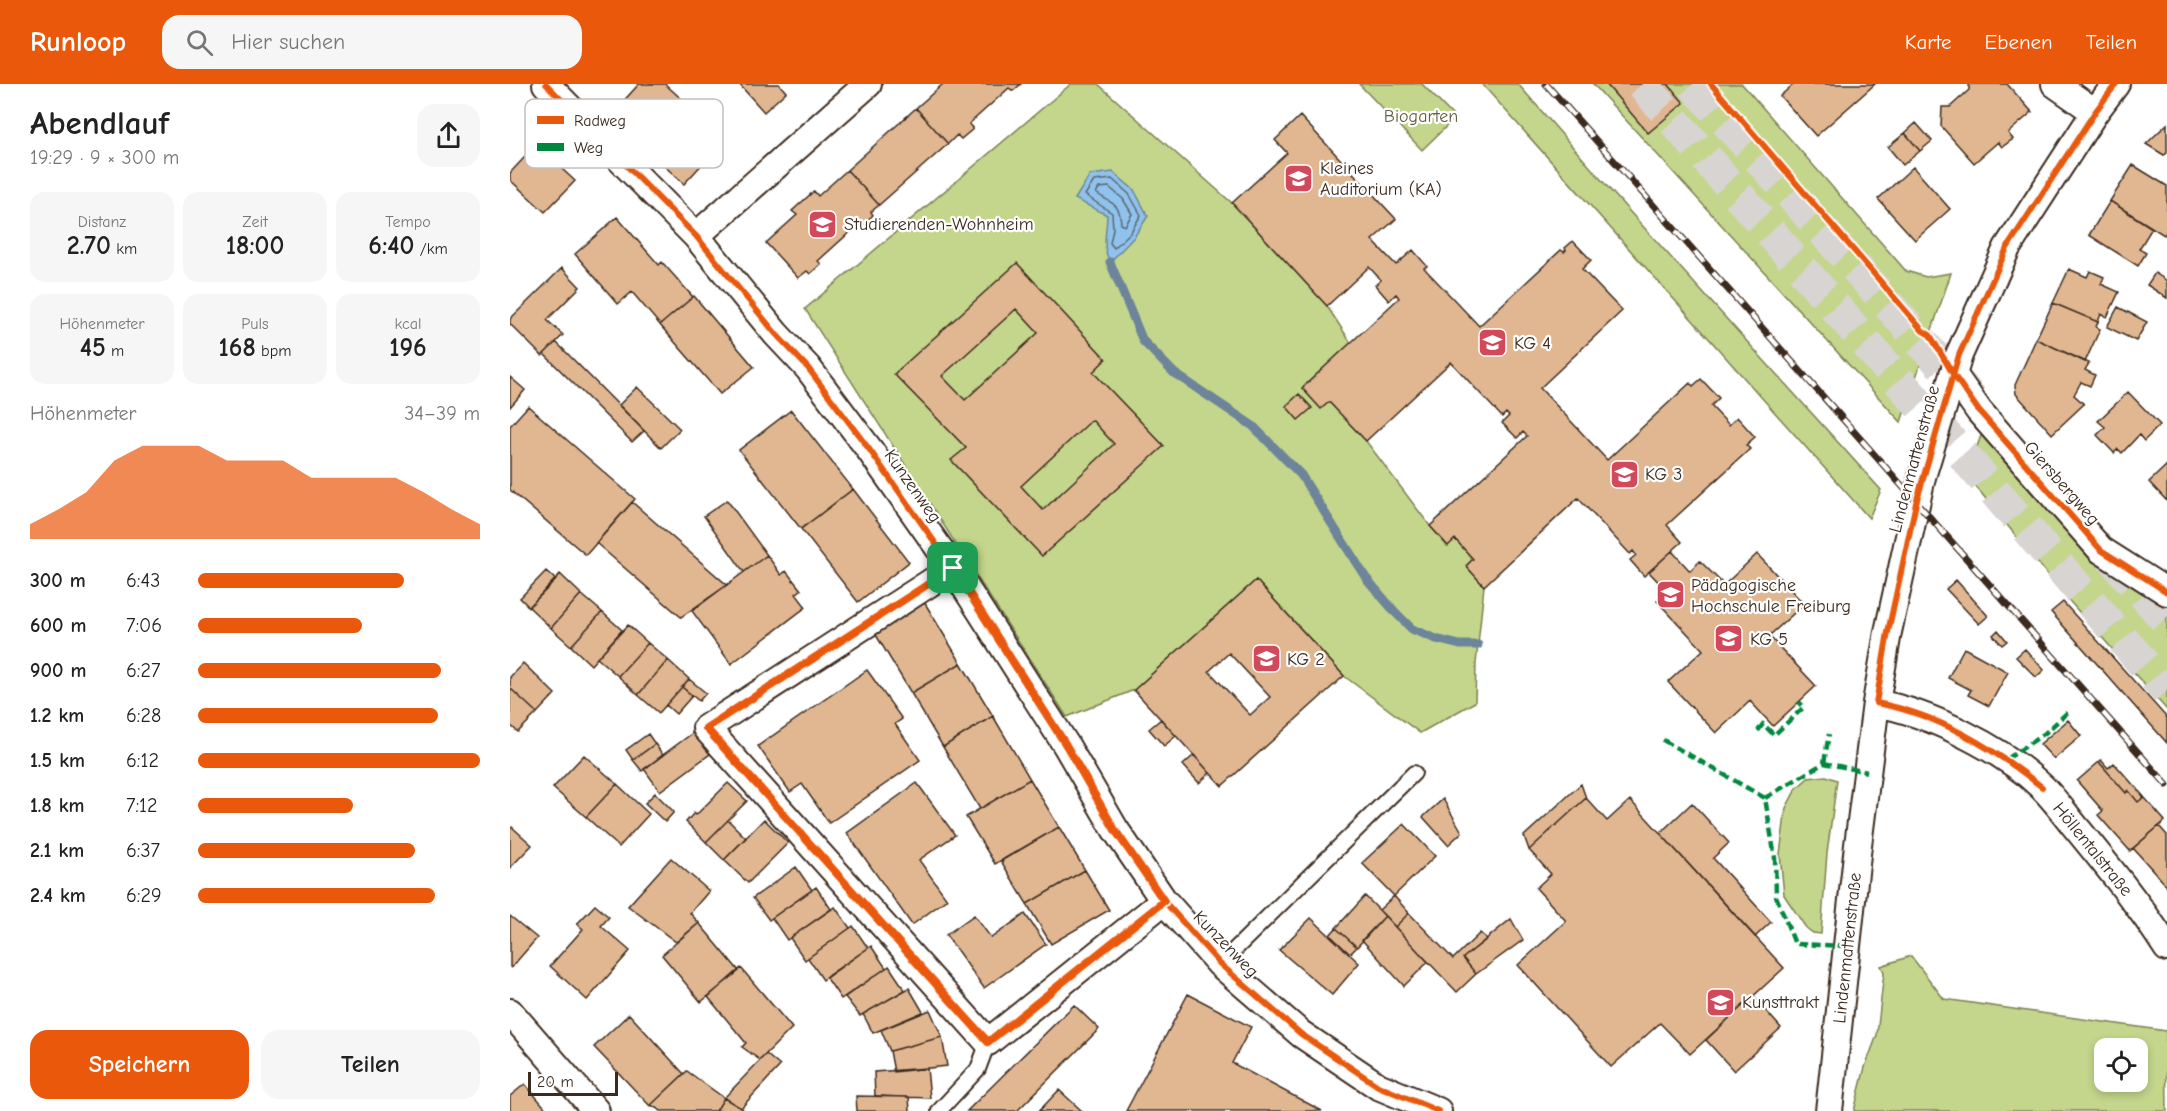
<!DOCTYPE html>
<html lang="de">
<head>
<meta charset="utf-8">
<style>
	body { margin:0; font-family:"Comic Neue",sans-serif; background:#f6f6f6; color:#222; height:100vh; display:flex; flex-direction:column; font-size:22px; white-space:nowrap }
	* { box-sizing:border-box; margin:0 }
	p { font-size:20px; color:#767676 }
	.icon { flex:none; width:33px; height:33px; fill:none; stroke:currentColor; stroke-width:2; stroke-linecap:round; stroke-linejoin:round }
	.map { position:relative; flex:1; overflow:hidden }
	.side { display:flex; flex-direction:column; background:#fff; width:510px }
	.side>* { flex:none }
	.controls { position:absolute; left:1584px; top:954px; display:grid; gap:12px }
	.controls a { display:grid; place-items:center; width:54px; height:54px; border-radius:12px; background:#fff; box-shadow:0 3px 9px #0003; font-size:30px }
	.scale { position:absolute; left:18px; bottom:15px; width:90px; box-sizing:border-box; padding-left:6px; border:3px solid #3b2a1e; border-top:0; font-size:16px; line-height:21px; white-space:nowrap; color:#3b2a1e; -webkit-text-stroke:4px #fff; paint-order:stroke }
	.pin { position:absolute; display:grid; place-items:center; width:51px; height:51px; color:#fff; margin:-26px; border-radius:12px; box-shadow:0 3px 9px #0006 }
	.round { display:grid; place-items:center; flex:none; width:63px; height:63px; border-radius:18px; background:#f6f6f6 }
	.summary { display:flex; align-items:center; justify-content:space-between; height:102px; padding:0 30px }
	h1 { font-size:33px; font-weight:800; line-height:45px }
	.metrics { display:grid; grid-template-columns:repeat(3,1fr); gap:9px; height:102px; padding:6px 30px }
	.metrics div { display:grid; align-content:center; border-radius:15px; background:#f6f6f6; text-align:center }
	.metrics b { font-size:26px; font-weight:800 }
	.metrics small { font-size:16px; font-weight:400 }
	.metrics p { font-size:16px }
	.chart { height:168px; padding:12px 30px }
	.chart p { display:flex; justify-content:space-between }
	.chart svg { width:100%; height:108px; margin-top:6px; fill:#ea580c; opacity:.7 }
	.action { display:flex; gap:12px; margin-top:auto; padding:12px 30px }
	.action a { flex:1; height:69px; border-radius:18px; background:#ea580c; color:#fff; font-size:24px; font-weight:800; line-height:69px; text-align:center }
	.action a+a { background:#f6f6f6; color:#222 }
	ul { padding:0 30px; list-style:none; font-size:20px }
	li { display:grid; grid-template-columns:96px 72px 1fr; align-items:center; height:45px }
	li i { height:15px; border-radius:8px; background:#ea580c }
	header { display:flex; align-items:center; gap:36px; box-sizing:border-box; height:84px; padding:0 30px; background:#ea580c; color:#fff }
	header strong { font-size:28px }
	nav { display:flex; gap:33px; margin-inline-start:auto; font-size:21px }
	.search { width:420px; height:54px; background:#f6f6f6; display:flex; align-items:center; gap:15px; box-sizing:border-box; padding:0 21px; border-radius:18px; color:#767676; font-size:22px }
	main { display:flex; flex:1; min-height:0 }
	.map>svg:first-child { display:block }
	.green { fill:#c3d68b; stroke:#7f8054; stroke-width:1.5; fill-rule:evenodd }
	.water { fill:#8fc2ec; stroke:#6d859a; stroke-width:1.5 }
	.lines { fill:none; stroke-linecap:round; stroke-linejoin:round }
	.shore { stroke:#5d6770; stroke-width:1.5 }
	.stream { stroke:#6d859a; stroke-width:9 }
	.building { fill:#e1b792; stroke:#3b2a1e; stroke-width:1.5; fill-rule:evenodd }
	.trunk-tunnel { stroke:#d8d4d2; stroke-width:33; stroke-dasharray:33 16; stroke-linecap:butt }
	.service-casing { stroke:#3b2a1e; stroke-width:18 }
	.minor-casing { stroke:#3b2a1e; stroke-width:30 }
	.service { stroke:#fff; stroke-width:14 }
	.minor { stroke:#fff; stroke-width:26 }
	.rail-casing { stroke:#3b2a1e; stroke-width:7 }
	.rail { stroke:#fff; stroke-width:4.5; stroke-dasharray:14; stroke-linecap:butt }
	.quiet { stroke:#00873e; stroke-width:4.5; stroke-dasharray:9 4.5; stroke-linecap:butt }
	.cycleway-casing { stroke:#fff; stroke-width:10 }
	.cycleway { stroke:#e8590c; stroke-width:6 }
	.route-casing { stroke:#fff; stroke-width:12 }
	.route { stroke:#ea580c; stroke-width:8 }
	.labels { text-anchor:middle; stroke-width:4.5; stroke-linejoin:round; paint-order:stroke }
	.park-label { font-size:18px; fill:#645e3f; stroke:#fff }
	.poi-label { font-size:18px; fill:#3b2a1e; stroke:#fff; text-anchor:start }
	.street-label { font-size:18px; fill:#3b2a1e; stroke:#fff }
	.key { fill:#fff; stroke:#c4bfbc; stroke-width:1.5 }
	.key-label { font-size:16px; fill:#3b2a1e }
</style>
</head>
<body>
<header>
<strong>Runloop</strong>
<div class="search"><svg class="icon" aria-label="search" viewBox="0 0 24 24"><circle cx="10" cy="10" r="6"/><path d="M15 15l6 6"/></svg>Hier suchen</div>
<nav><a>Karte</a><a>Ebenen</a><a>Teilen</a></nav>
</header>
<main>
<section class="side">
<div class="summary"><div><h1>Abendlauf</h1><p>19:29 · 9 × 300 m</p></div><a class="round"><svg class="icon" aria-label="share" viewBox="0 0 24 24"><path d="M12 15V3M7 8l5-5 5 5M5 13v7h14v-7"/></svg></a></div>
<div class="metrics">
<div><p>Distanz</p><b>2.70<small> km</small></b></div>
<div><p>Zeit</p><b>18:00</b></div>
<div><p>Tempo</p><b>6:40<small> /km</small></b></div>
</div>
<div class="metrics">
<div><p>Höhenmeter</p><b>45<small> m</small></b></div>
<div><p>Puls</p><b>168<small> bpm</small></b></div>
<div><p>kcal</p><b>196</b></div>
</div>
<div class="chart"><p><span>Höhenmeter</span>34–39 m</p>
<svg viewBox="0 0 160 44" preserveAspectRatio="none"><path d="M0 44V38L10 32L20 25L30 12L40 6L50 6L60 6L70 12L80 12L90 12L100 19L110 19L120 19L130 19L140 25L150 32L160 38V44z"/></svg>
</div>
<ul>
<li><b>300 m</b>6:43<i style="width:73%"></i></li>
<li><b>600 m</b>7:06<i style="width:58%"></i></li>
<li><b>900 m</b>6:27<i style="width:86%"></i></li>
<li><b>1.2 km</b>6:28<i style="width:85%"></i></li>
<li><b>1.5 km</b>6:12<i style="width:100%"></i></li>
<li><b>1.8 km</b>7:12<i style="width:55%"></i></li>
<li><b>2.1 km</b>6:37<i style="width:77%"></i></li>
<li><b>2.4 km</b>6:29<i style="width:84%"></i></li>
</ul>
<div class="action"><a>Speichern</a><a>Teilen</a></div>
</section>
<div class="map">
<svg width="1657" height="1027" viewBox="0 0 1657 1027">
	<rect width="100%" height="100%" fill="#fff"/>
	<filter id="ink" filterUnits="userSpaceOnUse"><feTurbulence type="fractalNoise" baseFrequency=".0167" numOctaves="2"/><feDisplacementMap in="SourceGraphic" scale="12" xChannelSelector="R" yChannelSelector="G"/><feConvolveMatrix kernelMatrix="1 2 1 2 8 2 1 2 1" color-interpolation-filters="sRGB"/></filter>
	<g filter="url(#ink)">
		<path class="green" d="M561,0H588L722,119L817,222L841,259L792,304L811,324L819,318L856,357L920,442L937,462L945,455L963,475L956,482L974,502L966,580L965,618L910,649L834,592L746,496L624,606L557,633L295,225Z
			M849,0H912L945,34L912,66Z
			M972,0H1008L1102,108L1371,406L1359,434Z
			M1083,0H1096L1139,48L1158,0H1232L1396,187L1416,193L1441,189L1391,338Z
			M1472,349L1584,475L1657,522V626L1554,511L1463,399L1458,387Z
			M1316,692L1327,696L1317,769L1311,850L1303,849L1296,844L1274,811L1270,770L1276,724L1286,705L1298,694Z
			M1401,872L1434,915L1656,947L1657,1027H1344L1355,983L1367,951L1374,888L1371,882ZM1594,964H1628V998H1594Z"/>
		<path class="water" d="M603,88L624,106L638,132L624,153L600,178C591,162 597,148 597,131L565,115L580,91Z"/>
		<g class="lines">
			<path class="shore" d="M602,95L619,110L631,131L620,149L604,164L600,159L603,145L602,129L575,111L584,97Z
				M599,103L613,115L622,130L615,142L611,140C610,118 601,120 586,109L589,104Z"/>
			<path class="stream" d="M600,178L633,257L664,289L743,342L791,391L856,494L885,528L902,545L926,555L950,561H968"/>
		</g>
		<path class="building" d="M129,0H155L187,29L178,40L206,65L174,100L100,32Z
			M229,0H269L276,8L254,28Z
			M433,0H511L503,7L499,4L459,40L463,45L451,55L447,51L438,60L406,24Z
			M1096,0H1158L1174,19L1138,49Z
			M1284,0H1365L1306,52L1270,12Z
			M1459,0H1497L1522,28L1498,49L1503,55L1492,63L1488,58L1464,79L1431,42L1432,23H1440L1459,6Z
			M406,24L438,60L369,121L337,86Z
			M790,32L886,135L862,156L886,181L903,166L917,182L914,184L969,242L1051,166L1054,168L1056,166L1055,164L1063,157L1081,176L1072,185L1112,227L1030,304L1097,376L1180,299L1183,302L1191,295L1209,314L1201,322L1219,341L1227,333L1245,353L1236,361L1240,365L1157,441L1172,458L1134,492L1120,476L1126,471L1123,467L1120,470L1068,414L974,502L956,482L963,475L945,455L938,462L920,442L1017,352L1013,348L1007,354L992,339L999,332L996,329L992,333L941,278L856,357L819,318L811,325L792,304L889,214L886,210L879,217L865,201L871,196L859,183L817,222L722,119L777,69L765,56Z
			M1406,39L1422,57L1410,67L1395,49Z
			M1657,40V69L1654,71L1636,60Z
			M1395,49L1410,67L1393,81L1378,63Z
			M26,61L65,97L35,128L0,96V89Z
			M1623,81L1657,102V147L1654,151L1600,117Z
			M1403,83L1440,125L1405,156L1368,115Z
			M337,86L369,121L361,128L363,131L352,142L350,139L308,177L311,180L300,190L297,187L288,194L256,159L287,131L282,127L304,107L308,112Z
			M1600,117L1642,144L1629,165L1636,169L1628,182L1579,151Z
			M107,133L149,181L152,178L183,213L150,241L122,208L108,220L65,170Z
			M507,179L596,275L583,288L654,362L532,472L441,376L456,364L384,290ZM506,225L528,249L455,316L432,292ZM582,336L604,360L533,426L511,402Z
			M52,184L70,203L37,236L53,251L32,272L0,240V235Z
			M1559,185L1577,193L1580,187L1594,193L1591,200L1609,208L1597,233L1591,230L1588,238L1543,219Z
			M1645,189L1657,197V214L1637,201Z
			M184,212L244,283L210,310L150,241Z
			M1543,219L1588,238L1586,243L1590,245L1575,278L1526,255Z
			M1608,223L1637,238L1626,257L1597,243Z
			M1526,255L1579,279L1575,286L1585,291L1580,302L1571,298L1564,311L1574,320L1542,350L1506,310L1505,301Z
			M46,258L134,347L122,358L34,270Z
			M0,293L15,306L0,323Z
			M127,303L170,345L151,364L109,321Z
			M1618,308L1650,341L1634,357L1629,351L1612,369L1608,365L1604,369L1587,351L1595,343L1588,337Z
			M789,310L802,324L788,336L776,322Z
			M18,322L125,415L76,471L0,406V342Z
			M281,326L343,405L291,445L229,366Z
			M1657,381V417L1639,398Z
			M343,405L399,478L348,518L291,445Z
			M217,416L257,471L234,488L194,432Z
			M122,418L217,501L171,533L86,459Z
			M1162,467L1180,487L1190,477L1214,501L1247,470L1294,520L1259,552L1306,602L1263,642L1240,617L1206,649L1158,598L1193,566L1147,517L1157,507L1139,488Z
			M257,471L271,491L276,487L291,506L286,510L296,523L221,580L182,527Z
			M36,487L46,496L19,523L10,514Z
			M50,490L71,510L41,544L19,523Z
			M746,496L834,592L712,702L624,606ZM719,569L760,613L740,631L699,587Z
			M1446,496L1478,532L1469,540L1436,505Z
			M71,510L92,528L61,562L41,544Z
			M413,516L451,579L401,609L363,546Z
			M1553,518L1657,634V659L1541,528Z
			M92,528L112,546L81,581L61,562Z
			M118,541L138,559L108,592L87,574Z
			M1488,546L1497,557L1492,561L1483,551Z
			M138,559L158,576L128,611L108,592Z
			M1454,564L1498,588L1479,622L1458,611L1461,606L1438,594Z
			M1515,565L1534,586L1526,593L1506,573Z
			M158,576L179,595L149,629L128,611Z
			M13,579L45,610L27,629L0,604V593Z
			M451,579L483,632L433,663L401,609Z
			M357,586L392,635L385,640L410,676L319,739L292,700L280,708L248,662Z
			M179,595L196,609L189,617L172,603Z
			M172,603L182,612L166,630L156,621Z
			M0,604L27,629L8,648L0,641Z
			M483,632L520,695L470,725L433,663Z
			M651,635L666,652L654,662L639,645Z
			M1558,636L1571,652L1544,675L1530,660Z
			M184,648L200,670L150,707L134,685Z
			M138,650L145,660L123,676L116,666Z
			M145,660L153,671L132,687L123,676Z
			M74,671L107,700L76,733L43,704Z
			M684,671L700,689L689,699L673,681Z
			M1591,676L1598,684L1604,679L1634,713L1628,718L1618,706L1616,709L1589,678Z
			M1589,678L1616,709L1618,706L1628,718L1634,713L1655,737L1620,767L1588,731L1593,727L1567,697Z
			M520,695L549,743L485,780L456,733Z
			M218,699L237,717L196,758L176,738L184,729L186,731Z
			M407,699L445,751L409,776L437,815L402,841L337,749Z
			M107,700L139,730L109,763L76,733Z
			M1071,700L1076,714L1019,766L1014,752Z
			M145,709L164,728L155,738L135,719Z
			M1076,714L1097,737L1120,716L1274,884L1180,970L1150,939L1101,983L1008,881L1056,837L1026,804L1041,790L1019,766Z
			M933,715L952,748L938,761L913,733Z
			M1182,719L1219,759L1203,774L1261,838L1245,853L1150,749Z
			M254,735L278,759L238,799L214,776Z
			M218,736L236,754L214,776L196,758Z
			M894,740L925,772L884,812L852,779Z
			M1649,742L1657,751V802L1623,764Z
			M2,743L22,761L0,784V745Z
			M549,743L575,786L517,820L491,777Z
			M161,774L199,807L180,829L189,839L166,858L118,822Z
			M286,783L302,806L259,836L243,814Z
			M575,786L599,826L541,860L517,820Z
			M306,803L321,825L277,856L262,834Z
			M855,812L875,832L847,863L826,844Z
			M884,812L899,829L885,843L869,826Z
			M85,821L99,833L91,842L120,867L77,916L40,882L73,845L67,840Z
			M325,823L340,844L295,876L280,854Z
			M899,829L943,875L970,849L977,855L953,874L966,890L947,908L885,843Z
			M515,830L536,860L474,904L436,851L464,831L481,854Z
			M0,832L27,854L1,884L0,883Z
			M875,832L918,878L894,902L852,856Z
			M801,834L849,879L822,911L769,866Z
			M1001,835L1013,856L966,890L953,874Z
			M189,839L229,887L191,918L152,871Z
			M343,842L358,864L313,896L298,874Z
			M826,844L847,863L840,870L820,851Z
			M361,862L376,884L331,915L316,893Z
			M379,882L395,906L350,932L335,913Z
			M231,884L282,944L250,976L232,963L236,959L198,913Z
			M399,904L413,928L363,949L353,930Z
			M678,910L741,943L722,979L812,1027H616Z
			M1243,912L1271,944L1224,987L1196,956Z
			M564,921L589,945L507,1027H457Z
			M420,926L432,953L380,967L371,946Z
			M119,930L174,990L140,1022L84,963Z
			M432,953L437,982L384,988L380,967Z
			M256,970L270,982L231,1024L214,1014Z
			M417,984L420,1014L365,1012L364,988Z
			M177,987L214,1014L206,1027H151L141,1021Z
			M15,1000L38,1027H0V1012Z
			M549,1006L572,1027H529Z
			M346,1012L399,1013L400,1027H347Z
			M214,1014L231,1024L235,1027H206Z"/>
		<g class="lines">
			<path class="trunk-tunnel" d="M1132,0L1657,607
				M1183,0L1462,315
				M1601,473L1657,537"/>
			<defs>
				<path id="service" d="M710,880L904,689
					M429,1027L468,985L478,958"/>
				<path id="minor" d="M36,0L186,152L266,250L298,284L359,365L443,484L556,661L605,745L654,817L710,880L791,950L868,1002L928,1027
					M1545,0L1585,28
					M186,152L358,0
					M1443,290L1469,327L1591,466L1657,508
					M443,484L196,644L478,958L654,817
					M1366,619C1420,629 1491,664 1531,702C1545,715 1557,733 1569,747C1600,785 1631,823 1657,864
					M0,928L86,1027
					M1319,1027L1348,761L1366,619L1378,548L1412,393L1449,271L1497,164L1585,28L1606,0"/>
			</defs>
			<use href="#service" class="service-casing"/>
			<use href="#minor" class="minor-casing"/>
			<use href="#service" class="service"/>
			<use href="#minor" class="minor"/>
			<defs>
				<path id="rail" d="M1036,0L1657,701"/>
			</defs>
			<use href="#rail" class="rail-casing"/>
			<use href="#rail" class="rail"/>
			<path class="quiet" d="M1248,647L1253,640L1264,651L1294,623L1289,618
				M1153,656L1255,714L1265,774L1266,812L1285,860L1338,862
				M1497,675L1535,649L1559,627
				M1314,679L1319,650
				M1255,714L1314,679L1357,688"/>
			<defs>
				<path id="cycleway" d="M36,0L186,152L266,250L298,284L359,365L443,484L556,661L605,745L654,817L710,880L791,950L868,1002L928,1027
					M1201,0L1413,247L1420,251L1443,290L1469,327L1591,466L1657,508
					M1532,703C1483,664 1428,630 1366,619L1378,548L1406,419L1449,271L1497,164L1585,28L1606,0"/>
			</defs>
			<use href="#cycleway" class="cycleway-casing"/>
			<use href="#cycleway" class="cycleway"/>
		</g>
	</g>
	<g class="lines" filter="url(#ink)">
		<defs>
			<path id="route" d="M443,484L556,661L605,746L654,817L478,958L196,644Z"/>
		</defs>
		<use href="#route" class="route-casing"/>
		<use href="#route" class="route"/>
	</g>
	<defs>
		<symbol id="university-square" viewBox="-11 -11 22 22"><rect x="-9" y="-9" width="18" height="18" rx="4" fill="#d1495b" stroke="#fff"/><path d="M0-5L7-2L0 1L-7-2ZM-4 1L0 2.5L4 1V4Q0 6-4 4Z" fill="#fff"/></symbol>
	</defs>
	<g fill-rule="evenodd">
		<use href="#university-square" x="772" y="78" width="33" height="33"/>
		<use href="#university-square" x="296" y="124" width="33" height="33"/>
		<use href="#university-square" x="966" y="242" width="33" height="33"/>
		<use href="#university-square" x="1098" y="374" width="33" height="33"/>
		<use href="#university-square" x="1144" y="494" width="33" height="33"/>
		<use href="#university-square" x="1202" y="538" width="33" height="33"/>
		<use href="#university-square" x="740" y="558" width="33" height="33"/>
		<use href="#university-square" x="1194" y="902" width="33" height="33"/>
	</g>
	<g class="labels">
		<g class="park-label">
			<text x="911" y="38">Biogarten</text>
		</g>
		<g class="poi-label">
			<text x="810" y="90">Kleines<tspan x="810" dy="21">Auditorium (KA)</tspan></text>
			<text x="334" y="146">Studierenden-Wohnheim</text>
			<text x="1004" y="265">KG 4</text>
			<text x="1135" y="396">KG 3</text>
			<text x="1181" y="507">Pädagogische<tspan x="1181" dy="21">Hochschule Freiburg</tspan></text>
			<text x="1240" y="561">KG 5</text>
			<text x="777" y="581">KG 2</text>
			<text x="1232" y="924">Kunsttrakt</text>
		</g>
		<g class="street-label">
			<text transform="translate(1404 375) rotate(-75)" y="6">Lindenmattenstraße</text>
			<text transform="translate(1552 399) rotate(49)" y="6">Giersbergweg</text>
			<text transform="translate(403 402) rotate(55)" y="6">Kunzenweg</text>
			<text transform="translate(1583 765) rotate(51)" y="6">Höllentalstraße</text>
			<text transform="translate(716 860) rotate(46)" y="6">Kunzenweg</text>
			<text transform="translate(1337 864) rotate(-84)" y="6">Lindenmattenstraße</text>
		</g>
	</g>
	<rect x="15" y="15" width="198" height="69" rx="9" class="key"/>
	<rect x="27" y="32" width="27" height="8" fill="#e8590c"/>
	<rect x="27" y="59" width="27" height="8" fill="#00873e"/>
	<g class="key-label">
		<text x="64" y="42">Radweg</text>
		<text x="64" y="69">Weg</text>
	</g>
</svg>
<div class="controls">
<a><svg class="icon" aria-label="locate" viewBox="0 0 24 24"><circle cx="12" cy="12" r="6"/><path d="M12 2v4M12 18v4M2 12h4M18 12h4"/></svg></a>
</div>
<div class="scale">20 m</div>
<div class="pin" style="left:443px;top:484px;background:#1e9e55"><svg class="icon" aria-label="arrive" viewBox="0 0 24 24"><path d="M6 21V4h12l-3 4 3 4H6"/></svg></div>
</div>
</main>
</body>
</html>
